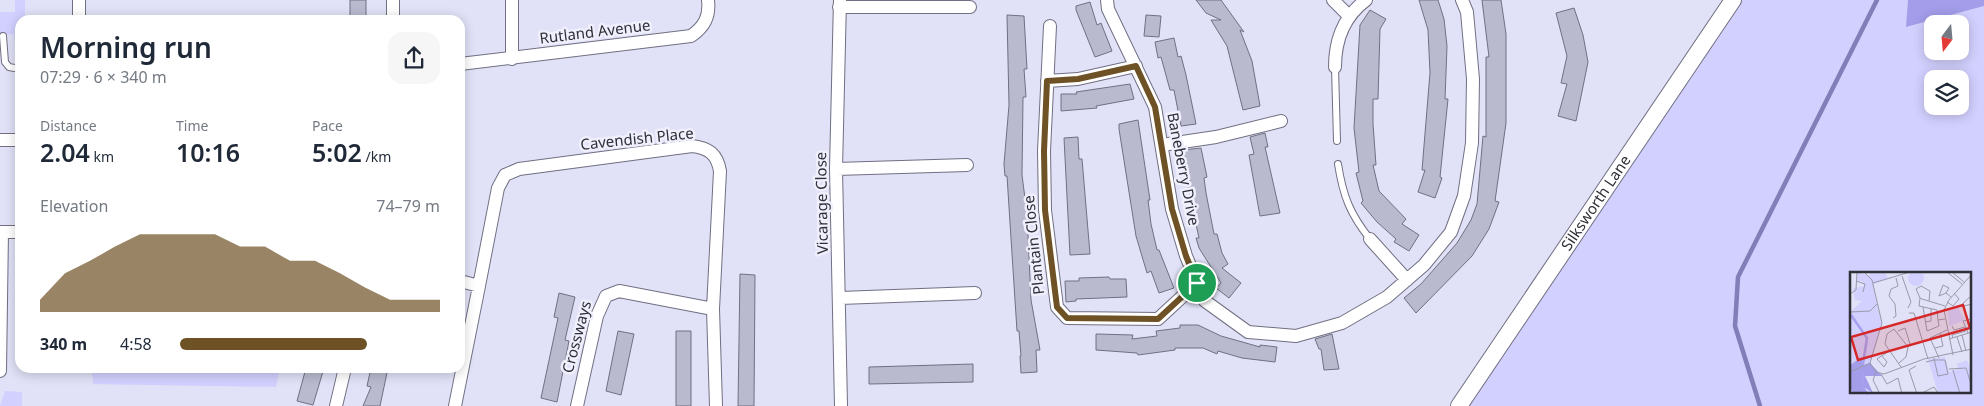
<!DOCTYPE html>
<html lang="en">
<head>
<meta charset="utf-8">
<style>
	body { margin:0; font-family:"Noto Sans",sans-serif; background:#f6f6f7; color:#1f2937; height:100vh; display:flex; flex-direction:column; font-size:19px; white-space:nowrap }
	* { box-sizing:border-box; margin:0 }
	p { font-size:16px; color:#747a83 }
	.icon { flex:none; width:28px; height:28px; fill:none; stroke:currentColor; stroke-width:2; stroke-linecap:round; stroke-linejoin:round }
	.map { position:relative; flex:1; overflow:hidden }
	.sheet { position:absolute; left:15px; top:15px; width:450px; height:358px; display:flex; flex-direction:column; background:#fff; border-radius:15px; box-shadow:0 2px 12px #0003 }
	.sheet>* { flex:none }
	.needle { width:32px; rotate:196deg }
	.fabs { position:absolute; left:1924px; top:15px; display:grid; gap:10px }
	.fabs a { display:grid; place-items:center; width:45px; height:45px; border-radius:10px; background:#fff; box-shadow:0 2px 12px #0003; font-size:25px }
	.pin { position:absolute; display:grid; place-items:center; width:42px; height:42px; color:#fff; margin:-21px; border:2px solid #fff; border-radius:50%; box-shadow:0 1px 5px #0007 }
	.round { display:grid; place-items:center; flex:none; width:52px; height:52px; border-radius:15px; background:#f6f6f7 }
	.head { display:flex; align-items:center; justify-content:space-between; height:85px; padding:0 25px }
	h1 { font-size:28px; font-weight:600; line-height:38px }
	.metrics { display:grid; grid-template-columns:repeat(3,1fr); gap:8px; height:85px; padding:5px 25px }
	.metrics div { display:grid; align-content:center }
	.metrics b { font-size:25px; font-weight:600 }
	.metrics small { font-size:14px; font-weight:400 }
	.metrics p { font-size:14px }
	.chart { height:140px; padding:10px 25px }
	.chart p { display:flex; justify-content:space-between }
	.chart svg { width:100%; height:90px; margin-top:5px; fill:#6e5225; opacity:.7 }
	ul { padding:0 25px; list-style:none; font-size:16px }
	li { display:grid; grid-template-columns:80px 60px 1fr; align-items:center; height:38px }
	li i { height:12px; border-radius:6px; background:#6e5225 }
	.map>svg:first-child { display:block }
	.green { fill:#d2d0fe; fill-rule:evenodd }
	.forest { fill:#a39dea }
	.lines { fill:none; stroke-linecap:round; stroke-linejoin:round }
	.stream { stroke:#827eb7; stroke-width:4.5 }
	.building { fill:#babacf; stroke:#717083 }
	.service-casing { stroke:#706f83; stroke-width:8 }
	.minor-casing { stroke:#706f83; stroke-width:14 }
	.tertiary-casing { stroke:#706f83; stroke-width:18 }
	.service { stroke:#fff; stroke-width:6 }
	.minor { stroke:#fff; stroke-width:12 }
	.tertiary { stroke:#fff; stroke-width:16 }
	.route-casing { stroke:#fff; stroke-width:10 }
	.route { stroke:#6e5225; stroke-width:6 }
	.labels { text-anchor:middle; stroke-width:5; stroke-linejoin:round; paint-order:stroke }
	.street-label { font-size:15px; fill:#2f2f37; stroke:#efeffd }
	.inset-river { fill:none; stroke:#a6a0ee; stroke-width:2.5 }
	.inset-road { fill:none; stroke:#9a9aaa; stroke-width:1 }
	.view { fill:#d62828; fill-opacity:0.15; stroke:#d62828; stroke-width:2.5 }
	.inset-edge { fill:none; stroke:#2f2f37; stroke-width:2.5 }
</style>
</head>
<body>
<div class="map">
<svg width="1984" height="406" viewBox="0 0 1984 406">
	<rect width="100%" height="100%" fill="#e1e1f7"/>
	<path class="green" d="M15,0H25V20H20V60H16L14,34L0,35V12H15Z
		M1733,0H1908L1907,27L1984,6V406H1459ZM1932,24H1960V51H1932ZM1932,79H1960V106H1932ZM1852,274H1970V392H1852Z
		M92,368H280L276,387L93,384Z
		M5,391L22,392V406H0Z"/>
	<path class="forest" d="M1908,0H1984V6L1906,27Z"/>
	<g class="lines">
		<path class="stream" d="M1760,406L1735,326L1738,277L1877,0"/>
	</g>
	<path class="building" d="M350,0H366V20H350Z
		M1196,0H1221L1244,32L1240,30L1252,61L1260,106L1243,110L1227,46L1211,20H1221L1206,13Z
		M1419,0H1438L1444,19L1447,46L1445,99H1448L1440,177L1442,178L1435,198L1418,192L1425,170H1422L1430,73L1428,30Z
		M1482,0H1501L1506,34V123L1495,201L1499,202L1489,229L1472,256L1416,313L1404,298L1421,284L1457,243L1471,220L1477,204L1483,136L1486,137V57H1489Z
		M1090,2L1097,25L1101,23L1112,51L1095,57L1076,10V6Z
		M1574,8L1583,35L1588,62L1576,121L1558,116L1567,84L1561,83L1567,56L1556,13Z
		M1370,10L1386,19L1380,29L1378,99H1373V124L1376,165H1373L1379,191L1406,219L1402,224L1419,235L1409,251L1394,242L1396,239L1377,222L1361,203L1363,201L1356,173L1359,172L1354,128L1360,25Z
		M1007,15L1024,16L1027,69H1024L1026,97H1023L1022,175L1027,214L1031,300L1040,350H1036L1037,372L1021,373L1020,356H1021L1019,331H1017L1007,176H1005L1004,164L1009,105Z
		M1146,15L1161,16L1159,37L1144,36Z
		M1174,38L1178,57L1181,56L1186,75L1196,124L1181,126L1174,90H1170L1161,57L1158,58L1155,42Z
		M1130,84L1134,99L1096,106L1097,108L1061,111V94H1077L1076,92Z
		M1138,120L1150,200H1148L1151,224L1157,250H1159L1174,288L1159,293L1151,271L1147,273L1136,236L1119,129V124Z
		M1265,133L1268,147H1265L1280,213L1260,216L1249,155L1254,154L1250,137Z
		M1078,137L1079,159H1082L1090,254L1070,255L1064,138Z
		M1201,148L1207,177L1204,178L1206,193L1214,234H1217L1222,253L1228,264L1222,268L1241,283L1229,298L1216,288L1221,283L1199,248L1196,238H1199L1188,187L1191,186L1183,150Z
		M740,274L755,275L754,406H738Z
		M1109,277L1110,279H1126L1127,297L1076,299V301L1066,302L1065,281H1079V278Z
		M559,293L575,297L565,340L569,341L557,402L541,398L558,318L554,317Z
		M1180,325H1198L1221,336L1260,347V345L1277,347L1275,362L1242,358L1218,351L1217,354L1203,348H1175V350L1138,355L1137,353L1096,350V334L1133,335L1132,339L1157,336L1156,331L1180,328Z
		M618,331L634,334L621,395L606,391Z
		M676,331H691V406H676Z
		M1332,334L1339,369L1324,370L1321,349H1319L1315,339Z
		M973,364V382L869,384V367Z
		M306,368H324L313,405L297,401Z
		M371,368H388L380,406H363L371,387L367,386Z"/>
	<g class="lines">
		<defs>
			<path id="service" d="M3,36L5,62L9,67L20,69
				M1335,67L1337,141
				M1338,164C1343,196 1350,214 1370,239"/>
			<path id="minor" d="M79,0V20
				M840,0L836,169L841,406
				M1107,0L1108,9L1155,107L1172,209L1186,256L1205,301L1248,332L1296,336L1342,323L1387,297L1424,265L1451,232L1464,196L1472,143L1473,79L1467,12L1462,0
				M1333,0L1349,16
				M839,7H970
				M393,20V0
				M1050,26L1044,151L1045,210L1057,307L1067,318L1158,319L1197,283
				M512,59V0
				M460,64L691,36C704,27 710,17 708,0
				M1335,67C1335,40 1343,17 1366,0
				M1047,81L1078,79L1136,66
				M0,140H20
				M1162,145L1216,137L1281,121
				M836,169L967,165
				M0,232H20
				M1370,239L1407,280
				M460,281L479,286L498,188L505,175L519,169L692,146C709,148 717,154 720,171L713,309L716,406
				M840,298L975,293
				M0,371L2,232
				M336,406L345,368
				M455,406L479,286
				M577,406L597,316L606,296L619,291L713,309"/>
			<g id="tertiary">
				<path id="s1" d="M1459,406L1733,0"/>
			</g>
		</defs>
		<use href="#service" class="service-casing"/>
		<use href="#minor" class="minor-casing"/>
		<use href="#tertiary" class="tertiary-casing"/>
		<use href="#service" class="service"/>
		<use href="#minor" class="minor"/>
		<use href="#tertiary" class="tertiary"/>
	</g>
	<g class="lines">
		<defs>
			<path id="route" d="M1136,66L1155,107L1172,209L1186,256L1197,283L1158,319L1067,318L1057,307L1045,210L1044,151L1047,81L1078,79Z"/>
		</defs>
		<use href="#route" class="route-casing"/>
		<use href="#route" class="route"/>
	</g>
	<g class="labels">
		<g class="street-label">
			<text transform="translate(595 32) rotate(-7)" y="5">Rutland Avenue</text>
			<text transform="translate(637 139) rotate(-6)" y="5">Cavendish Place</text>
			<text transform="translate(1183 169) rotate(79)" y="5">Baneberry Drive</text>
			<text transform="translate(822 203) rotate(-91)" y="5">Vicarage Close</text>
			<text dy="5" stroke="none"><textPath href="#s1" startOffset="245">Silksworth Lane</textPath></text>
			<text transform="translate(1034 245) rotate(-96)" y="5">Plantain Close</text>
			<text transform="translate(577 337) rotate(-75)" y="5">Crossways</text>
		</g>
	</g>
	<g transform="translate(1850 272)">
		<rect width="121" height="121" fill="#e1e1f7"/>
		<path d="M58 6a8 8 0 1 1 16 0a8 8 0 1 1-16 0ZM7,0L20,4V0H35L38,7L23,12L32,51L20,91L22,102L15,104L23,121H0V100L7,88L0,93V40L12,29L5,28L3,16L15,14L12,9H6ZM108,36L115,48L99,54L98,39ZM95,85L99,100L108,97L107,92L117,88L121,98V121H88L78,87Z" fill="#d2d0fe"/>
		<path d="M12,85L14,93L20,91L32,104H15L23,121L14,115L18,121H3L0,115V93Z" fill="#a39dea"/>
		<path class="inset-river" d="M1,43L17,66L13,92M12,99L14,119L18,122"/>
		<path class="inset-road" d="M14,0L22,8L32,51L20,91L26,100L34,102L74,87L122,77M97,0L112,12M102,0L114,10M52,4L61,30L58,36M6,9L15,12L13,20M23,11L60,0M96,21L99,16L93,13L89,24L96,21L101,25M0,22L6,18L7,0M70,26L69,34L87,38L88,48M79,29L80,19L71,14L66,17L70,26L72,27L95,34M97,30L103,34L109,27L104,21M110,34L122,23M73,35L77,59L89,54L88,48L95,47M0,40L20,39L27,32M59,41H64L78,87M116,43L114,34L122,32M43,46L46,44L45,32L39,24L41,17L48,14L46,6M75,50L81,49V37M102,54L104,58L115,55M48,59L55,56L60,72M118,61L113,49L122,47M112,63L116,79M107,65L112,80M103,66L102,63L116,59M99,67L122,60M85,76L93,74L90,61M103,83L94,38L99,28L122,2M32,84L37,90L34,95L27,87L28,86L38,80M89,86L80,66L97,58M76,90L84,88H95L98,102L88,104L85,91V90L84,88V86M49,91L56,85L58,75L44,57L37,62L35,72L51,95M66,94L59,98L67,122M99,97L116,96L122,115M103,98L110,122M0,100L20,91M26,100L23,108L30,122M31,102L37,112L48,106L52,122M70,122L84,115L88,121"/>
		<path class="view" d="M113,33L120,56L8,88L1,65Z"/>
		<rect width="121" height="121" class="inset-edge"/>
	</g>
</svg>
<div class="fabs">
<a><svg class="needle" viewBox="-14 -14 28 28"><path d="M0-13l5 13h-10z" fill="#e53935"/><path d="M0 13l5-13h-10z" fill="#747a83"/></svg></a>
<a><svg class="icon" aria-label="layers" viewBox="0 0 24 24"><path d="M12 4l9 5-9 5-9-5zM3 14l9 5 9-5"/></svg></a>
</div>
<div class="pin" style="left:1197px;top:283px;background:#1e9e55"><svg class="icon" aria-label="arrive" viewBox="0 0 24 24"><path d="M6 21V4h12l-3 4 3 4H6"/></svg></div>
<section class="sheet">
<div class="head"><div><h1>Morning run</h1><p>07:29 · 6 × 340 m</p></div><a class="round"><svg class="icon" aria-label="share" viewBox="0 0 24 24"><path d="M12 15V3M7 8l5-5 5 5M5 13v7h14v-7"/></svg></a></div>
<div class="metrics">
<div><p>Distance</p><b>2.04<small> km</small></b></div>
<div><p>Time</p><b>10:16</b></div>
<div><p>Pace</p><b>5:02<small> /km</small></b></div>
</div>
<div class="chart"><p><span>Elevation</span>74–79 m</p>
<svg viewBox="0 0 160 44" preserveAspectRatio="none"><path d="M0 44V38L10 25L20 19L30 12L40 6L50 6L60 6L70 6L80 12L90 12L100 19L110 19L120 25L130 32L140 38L150 38L160 38V44z"/></svg>
</div>
<ul>
<li><b>340 m</b>4:58<i style="width:72%"></i></li>
</ul>
</section>
</div>
</body>
</html>
